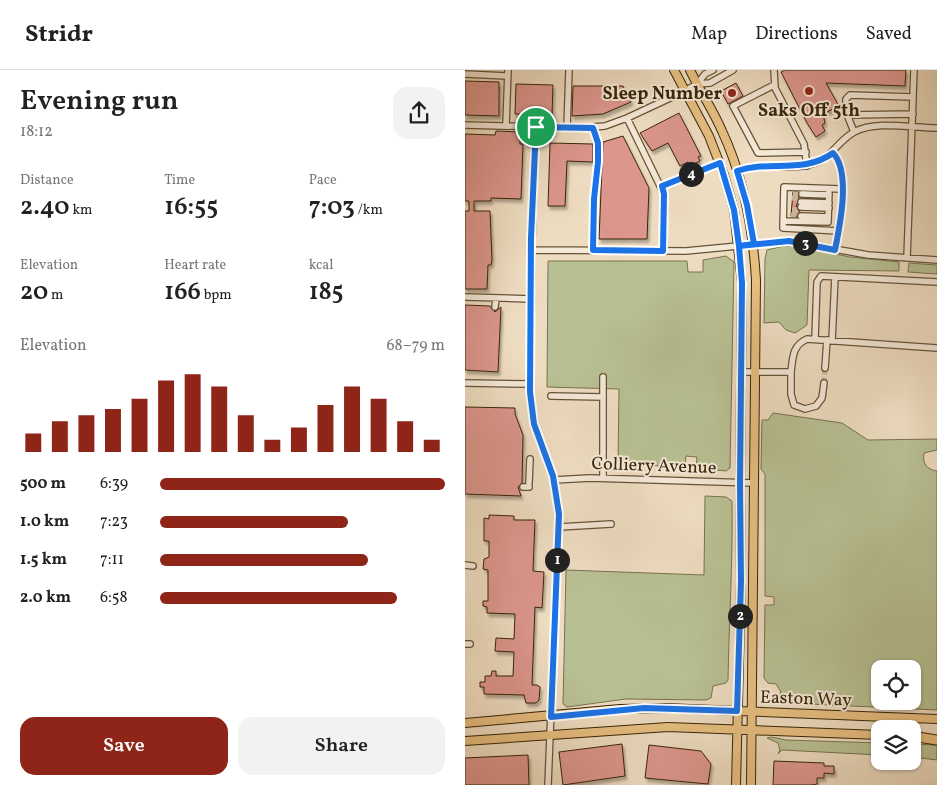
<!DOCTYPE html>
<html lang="en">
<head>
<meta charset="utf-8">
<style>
	body { margin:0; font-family:Vollkorn,serif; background:#f2f2f2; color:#222; height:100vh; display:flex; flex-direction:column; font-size:19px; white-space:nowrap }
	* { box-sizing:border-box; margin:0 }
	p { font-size:16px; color:#767676 }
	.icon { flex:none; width:28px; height:28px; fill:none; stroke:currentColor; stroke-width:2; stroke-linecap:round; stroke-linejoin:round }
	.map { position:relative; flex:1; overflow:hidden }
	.side { display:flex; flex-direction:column; background:#fff; width:465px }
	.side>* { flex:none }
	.tools { position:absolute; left:406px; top:590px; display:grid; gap:10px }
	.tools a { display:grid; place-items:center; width:50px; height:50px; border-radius:10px; background:#fff; box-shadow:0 1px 4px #0004; font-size:25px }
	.pin { position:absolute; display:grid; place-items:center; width:42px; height:42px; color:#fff; margin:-21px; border:2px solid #fff; border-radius:50%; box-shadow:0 1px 5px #0007 }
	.km { position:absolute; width:25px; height:25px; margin:-12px; border-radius:50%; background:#222; color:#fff; font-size:14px; line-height:25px; text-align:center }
	.round { display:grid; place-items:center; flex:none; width:52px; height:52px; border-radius:15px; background:#f2f2f2 }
	.overview { display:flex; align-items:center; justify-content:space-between; height:85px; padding:0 20px }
	h1 { font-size:28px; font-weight:600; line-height:38px }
	.figures { display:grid; grid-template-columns:repeat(3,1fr); gap:8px; height:85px; padding:5px 20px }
	.figures div { display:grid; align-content:center }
	.figures b { font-size:25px; font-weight:600 }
	.figures small { font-size:14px; font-weight:400 }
	.figures p { font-size:14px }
	.chart { height:140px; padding:10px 20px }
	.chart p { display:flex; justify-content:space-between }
	.chart svg { width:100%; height:90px; margin-top:5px; stroke:#8f2418; stroke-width:6 }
	.cta { display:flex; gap:10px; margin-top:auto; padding:10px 20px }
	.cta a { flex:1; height:58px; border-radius:15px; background:#8f2418; color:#fff; font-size:20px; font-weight:600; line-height:58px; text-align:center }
	.cta a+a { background:#f2f2f2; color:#222 }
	ul { padding:0 20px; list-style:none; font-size:16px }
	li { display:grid; grid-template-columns:80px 60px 1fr; align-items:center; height:38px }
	li i { height:12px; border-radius:6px; background:#8f2418 }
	header { display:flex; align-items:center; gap:30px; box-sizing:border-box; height:70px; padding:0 25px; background:#fff; border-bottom:1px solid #e0e0e0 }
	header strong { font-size:24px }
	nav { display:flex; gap:28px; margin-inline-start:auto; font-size:18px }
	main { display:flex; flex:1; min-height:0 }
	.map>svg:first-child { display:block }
	.green { fill:#b8c093; stroke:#78724e; fill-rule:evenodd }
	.building { fill:#dc968d; stroke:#372509; filter:url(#shadow) }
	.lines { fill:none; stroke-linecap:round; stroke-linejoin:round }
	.minor-tunnel { stroke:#c9b79c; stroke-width:5.5; stroke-dasharray:5.5 3; stroke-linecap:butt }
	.minor-casing { stroke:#655337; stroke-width:8 }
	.major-casing { stroke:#372509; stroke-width:10 }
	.highway-casing { stroke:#372509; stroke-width:11 }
	.minor { stroke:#f4e8d7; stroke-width:5.5 }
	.major { stroke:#e7be80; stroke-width:8 }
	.highway { stroke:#e7be80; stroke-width:9 }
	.route-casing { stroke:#fff; stroke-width:10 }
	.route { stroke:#1a73e8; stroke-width:6 }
	.poi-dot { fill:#8f2418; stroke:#f4e8d7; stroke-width:2 }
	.labels { text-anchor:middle; stroke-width:4; stroke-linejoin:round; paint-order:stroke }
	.poi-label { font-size:18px; font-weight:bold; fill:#372509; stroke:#f4e8d7; text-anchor:end }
	.street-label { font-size:18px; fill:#372509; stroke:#f4e8d7 }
</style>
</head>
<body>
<header>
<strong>Stridr</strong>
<nav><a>Map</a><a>Directions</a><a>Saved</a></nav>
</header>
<main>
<section class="side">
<div class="overview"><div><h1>Evening run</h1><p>18:12</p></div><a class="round"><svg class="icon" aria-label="share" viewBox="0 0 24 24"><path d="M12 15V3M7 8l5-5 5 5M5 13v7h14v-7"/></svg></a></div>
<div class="figures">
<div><p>Distance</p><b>2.40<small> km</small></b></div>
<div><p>Time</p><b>16:55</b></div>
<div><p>Pace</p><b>7:03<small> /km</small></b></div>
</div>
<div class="figures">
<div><p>Elevation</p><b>20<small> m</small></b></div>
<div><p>Heart rate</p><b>166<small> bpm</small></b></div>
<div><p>kcal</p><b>185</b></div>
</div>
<div class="chart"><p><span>Elevation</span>68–79 m</p>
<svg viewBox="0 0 160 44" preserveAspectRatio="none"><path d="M5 44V35M15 44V29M25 44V26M35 44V23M45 44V18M55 44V9M65 44V6M75 44V12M85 44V26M95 44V38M105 44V32M115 44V21M125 44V12M135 44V18M145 44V29M155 44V38"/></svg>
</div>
<ul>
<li><b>500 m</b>6:39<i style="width:100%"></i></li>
<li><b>1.0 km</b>7:23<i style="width:66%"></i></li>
<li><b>1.5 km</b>7:11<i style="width:73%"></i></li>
<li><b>2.0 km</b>6:58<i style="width:83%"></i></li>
</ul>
<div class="cta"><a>Save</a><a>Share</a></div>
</section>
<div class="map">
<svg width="472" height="715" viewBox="0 0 472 715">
	<defs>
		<filter id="shadow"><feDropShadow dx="2" dy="3.5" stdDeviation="1" flood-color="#0004"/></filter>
	</defs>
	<rect width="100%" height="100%" fill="#eedcc1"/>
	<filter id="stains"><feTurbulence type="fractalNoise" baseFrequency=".004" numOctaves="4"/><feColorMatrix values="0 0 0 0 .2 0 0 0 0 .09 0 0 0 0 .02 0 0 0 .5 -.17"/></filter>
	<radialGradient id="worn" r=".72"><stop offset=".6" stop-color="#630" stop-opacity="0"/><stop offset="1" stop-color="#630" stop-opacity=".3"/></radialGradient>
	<path class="green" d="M319,176H331L385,187L434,192V201L344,200L342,255L330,263L321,260L314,252L299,253L300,189L302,180Z
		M261,186L269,192L265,398L261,401L231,398L232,387L221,386L220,397L153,394L154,319L82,317L83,191H222L223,202H238V190Z
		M444,193L472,195V204L443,202Z
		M308,343L377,353L403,370L472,369V380L459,383C457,393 462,400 472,401V640L302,632L312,629L316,622L311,614L303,613L299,608L300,535H309V527L300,526V404L296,399L297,350H303ZM415,599H448V631H415Z
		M240,426L261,427L267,431C268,491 264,550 263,610L261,613L248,616L246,628L241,630L161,629L102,637L98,634L101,500L239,505Z
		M307,667L321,670L415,673V685L317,680L313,684L315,680L313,673L302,668Z
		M448,674L472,675V690L448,687Z"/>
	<path class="building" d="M320,0H441L440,16L361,13L374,36L358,44L360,53L357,55L360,61L351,67L342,53L316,2Z
		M0,11L34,12V46L0,45Z
		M271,13L278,26L263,34L256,21Z
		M51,14L88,15L87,45L50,44Z
		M108,16H158L166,32L138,44L107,46Z
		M214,43L236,86L233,87L235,91L225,96L223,92L215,96L203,73L187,81L175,63Z
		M31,61L55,62V74H58L56,129L26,128V131H9V141H25L27,190L26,195H23L22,219H0V141H4V131H0V64L30,65Z
		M158,66L184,118L182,169H134L138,72Z
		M85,73L128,74V92L102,91L100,136H83Z
		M328,122H333L334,128L331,137L335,142L331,147L326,146Z
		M0,235L25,236L30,242L36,237L33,302L0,300Z
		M0,337L50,338V344L58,365L57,413L53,417L56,426L0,424Z
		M24,445L49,446V450H70L68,501L79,502L77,538L70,537L67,615H72L75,617L74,630L71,633H61L59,625L19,624V617H15V612H20V606H26L27,601H31V606H48L49,582L30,581L31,568L49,569L50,544L22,543V537L18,536V531H23V500L18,499L19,489L24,487V471H19V448L24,449Z
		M157,674L160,706L98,715L94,682Z
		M184,675L236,681L246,694L243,714L180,708Z
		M63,685L64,715H0V688Z
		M309,691L359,693V696H369V704L359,703V708H352V714L347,715H308Z"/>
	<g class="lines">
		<path class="minor-tunnel" d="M328,124H337
			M327,128H337
			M327,140H336
			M326,145L336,146
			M359,313L360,298"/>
		<defs>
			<path id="minor" d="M309,0L310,18L339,74L342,96
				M0,4L42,6
				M232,14L245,13L268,0
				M309,15L268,36L293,83L341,82
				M383,45L448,44
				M162,48L199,124L198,181
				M0,55L115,58L140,56L162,48L220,21L232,14L240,4L248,0
				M41,56L43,0
				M71,57L67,168L65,326L71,360L89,410L94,443L83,715
				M102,58L104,0
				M389,62L381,42V29L385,25L448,27
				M368,83C386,102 375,155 370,179
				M272,101C296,93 319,100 343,95C367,90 370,73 389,62C411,50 447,58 472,58
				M197,116L255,93
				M337,124L364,125
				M336,132L364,133
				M336,137L364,138
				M336,146L363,147
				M318,151L363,152L364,119
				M374,161L318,158L319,117L376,119
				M66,180L221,181L324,171L403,185L472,190
				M128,181L129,129L133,92V73L128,58
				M442,188L449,0
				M0,227L66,229
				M30,237L31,228
				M350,269L352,212L356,206L472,212
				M367,271L370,207
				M360,298L362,270
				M276,302H326C328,287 327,276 342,269L472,278
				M326,302V324L329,335L340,339L351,336L357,328L359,313
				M0,313L65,314
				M86,326L138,327
				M138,408V307
				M89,410L125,408L289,413
				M64,413L65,389
				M58,417H64
				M94,457L146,454
				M0,495L8,496
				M0,574H5"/>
			<path id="major" d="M209,0L244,66L259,105L269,140L277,213L275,413L276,511L271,715
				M225,0C235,21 248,40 257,61C279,108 288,159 291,210L286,715
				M0,653L155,639L201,638L472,649
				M0,671L203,657L415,665"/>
			<path id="highway" d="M453,667L472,670"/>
		</defs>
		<use href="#minor" class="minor-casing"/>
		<use href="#major" class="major-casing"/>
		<use href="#highway" class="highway-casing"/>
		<use href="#minor" class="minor"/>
		<use href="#major" class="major"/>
		<use href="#highway" class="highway"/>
	</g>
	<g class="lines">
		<defs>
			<path id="route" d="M71,57L66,168L65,322L69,354L88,406L94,444L86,647L179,638L272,641L276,511L275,413L277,213L274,176L324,171L370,180C375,155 386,102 368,83C339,104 304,90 272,101L282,135L289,174L274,176L269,140L255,93L197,116L199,124L198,181L128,180L129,129L133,92V73L128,58L71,57"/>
		</defs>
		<use href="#route" class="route-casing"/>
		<use href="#route" class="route"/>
	</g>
	<g class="poi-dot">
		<circle cx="344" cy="21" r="5"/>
		<circle cx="267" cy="23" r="5"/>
	</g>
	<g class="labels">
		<g class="poi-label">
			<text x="257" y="29">Sleep Number</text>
			<text x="344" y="46" text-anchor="middle">Saks Off 5th</text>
		</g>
		<g class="street-label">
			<text transform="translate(189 395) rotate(2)" y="6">Colliery Avenue</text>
			<text transform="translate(341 628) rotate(2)" y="6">Easton Way</text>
		</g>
	</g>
	<rect width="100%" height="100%" filter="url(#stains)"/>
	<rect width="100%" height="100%" fill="url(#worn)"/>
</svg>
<div class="tools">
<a><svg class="icon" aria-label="locate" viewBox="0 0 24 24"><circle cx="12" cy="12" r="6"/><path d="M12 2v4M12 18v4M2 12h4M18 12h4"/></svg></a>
<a><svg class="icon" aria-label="layers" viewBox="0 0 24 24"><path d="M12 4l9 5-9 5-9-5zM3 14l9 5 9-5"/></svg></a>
</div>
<div class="pin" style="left:71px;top:57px;background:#1e9e55"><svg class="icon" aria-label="arrive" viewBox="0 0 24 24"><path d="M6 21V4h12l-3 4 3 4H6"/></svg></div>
<b class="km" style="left:92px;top:490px">1</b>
<b class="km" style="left:275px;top:546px">2</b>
<b class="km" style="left:340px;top:173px">3</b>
<b class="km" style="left:226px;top:104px">4</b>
</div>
</main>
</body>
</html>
